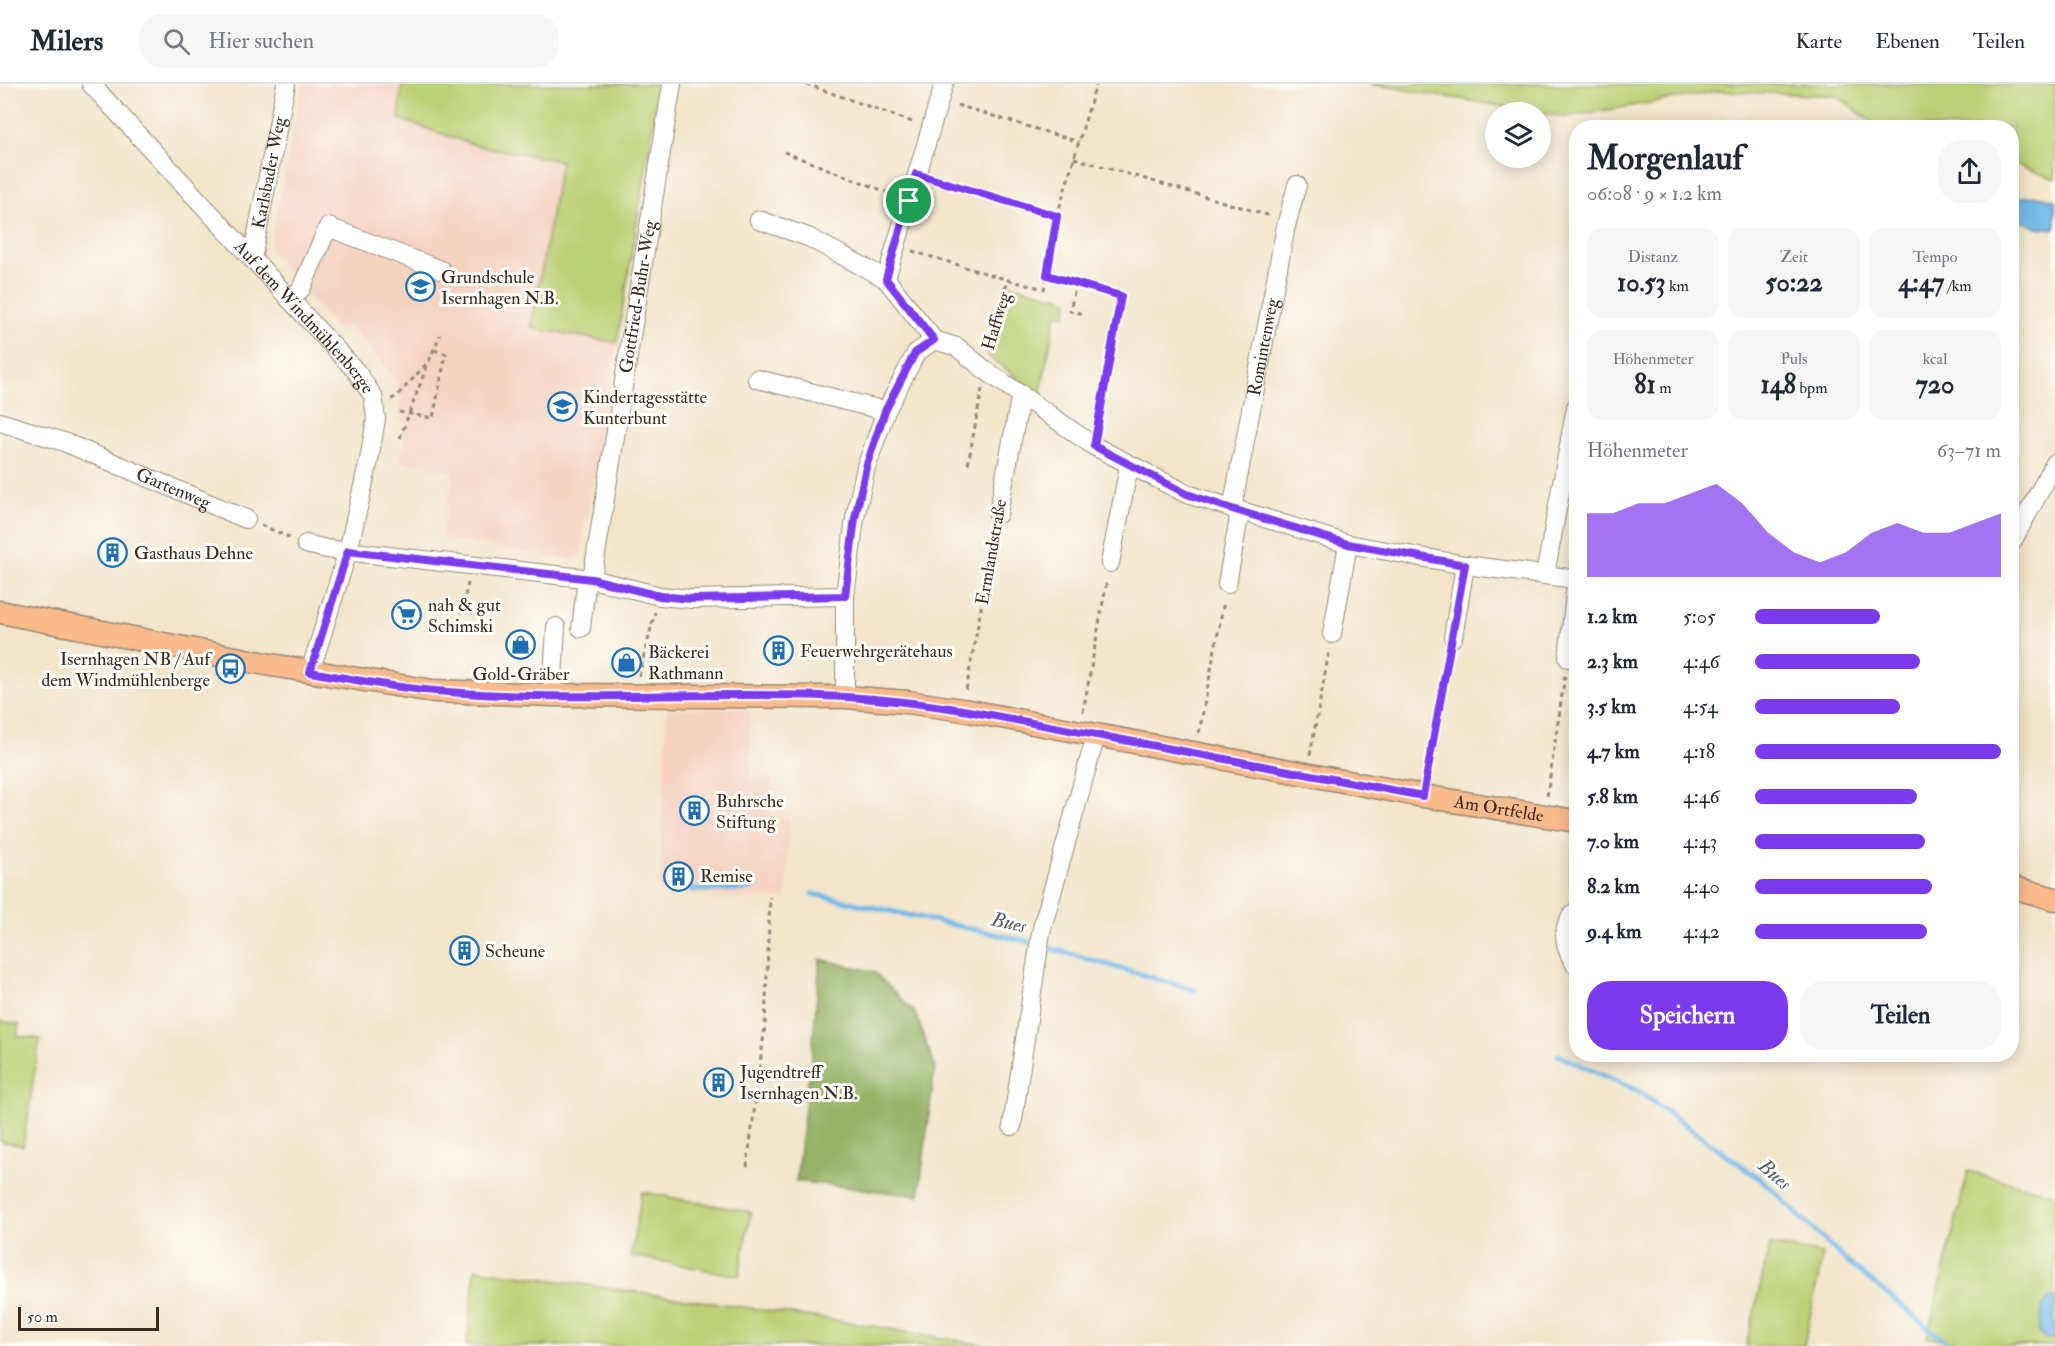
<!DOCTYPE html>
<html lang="de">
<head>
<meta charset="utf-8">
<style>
	body { margin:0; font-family:"IM FELL Double Pica",serif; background:#f6f6f7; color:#1f2937; height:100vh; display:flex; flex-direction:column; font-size:22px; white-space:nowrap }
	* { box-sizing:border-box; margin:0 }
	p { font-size:20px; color:#747a83 }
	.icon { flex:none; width:33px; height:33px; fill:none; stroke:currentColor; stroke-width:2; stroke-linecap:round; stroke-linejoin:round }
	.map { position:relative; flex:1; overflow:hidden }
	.drawer { position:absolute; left:1569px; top:36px; width:450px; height:942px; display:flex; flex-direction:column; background:#fff; border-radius:24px; box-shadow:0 3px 15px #0003 }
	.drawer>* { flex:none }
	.fabs { position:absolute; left:1485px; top:18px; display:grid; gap:12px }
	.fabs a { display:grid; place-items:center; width:66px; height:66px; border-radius:50%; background:#fff; box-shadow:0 3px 15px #0003; font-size:30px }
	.scale { position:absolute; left:18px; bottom:15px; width:141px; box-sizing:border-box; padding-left:6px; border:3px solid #3b2a1e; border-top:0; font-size:16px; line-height:21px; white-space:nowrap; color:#3b2a1e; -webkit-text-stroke:4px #fdfcf7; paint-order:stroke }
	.pin { position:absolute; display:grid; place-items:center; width:51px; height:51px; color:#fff; margin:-26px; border:3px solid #fff; border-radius:50%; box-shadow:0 2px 6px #0007 }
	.round { display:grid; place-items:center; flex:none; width:63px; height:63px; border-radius:24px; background:#f6f6f7 }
	.headline { display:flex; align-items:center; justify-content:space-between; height:102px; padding:0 18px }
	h1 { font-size:33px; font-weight:800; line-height:45px }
	.figures { display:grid; grid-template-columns:repeat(3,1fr); gap:9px; height:102px; padding:6px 18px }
	.figures div { display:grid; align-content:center; border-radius:15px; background:#f6f6f7; text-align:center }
	.figures b { font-size:26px; font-weight:800 }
	.figures small { font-size:16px; font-weight:400 }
	.figures p { font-size:16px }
	.chart { height:168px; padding:12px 18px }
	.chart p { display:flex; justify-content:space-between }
	.chart svg { width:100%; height:108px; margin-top:6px; fill:#7c3aed; opacity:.7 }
	.action { display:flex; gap:12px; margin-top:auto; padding:12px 18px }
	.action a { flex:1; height:69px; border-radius:24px; background:#7c3aed; color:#fff; font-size:24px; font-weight:800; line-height:69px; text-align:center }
	.action a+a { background:#f6f6f7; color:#1f2937 }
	ul { padding:0 18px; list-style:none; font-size:20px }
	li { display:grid; grid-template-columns:96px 72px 1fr; align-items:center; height:45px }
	li i { height:15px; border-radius:8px; background:#7c3aed }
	header { display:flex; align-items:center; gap:36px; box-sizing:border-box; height:84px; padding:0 30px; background:#fff; border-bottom:2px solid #e0e1e3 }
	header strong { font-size:28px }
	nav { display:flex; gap:33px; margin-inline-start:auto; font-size:21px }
	.search { width:420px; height:54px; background:#f6f6f7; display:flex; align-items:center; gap:15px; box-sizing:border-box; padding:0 21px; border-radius:24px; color:#747a83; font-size:22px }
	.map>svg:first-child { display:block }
	.built { fill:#f5d3c1 }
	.green { fill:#bcd074; stroke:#7c7d49; stroke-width:1.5 }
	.forest { fill:#95b266; stroke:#686e42; stroke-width:1.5 }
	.water { fill:#72b9e9; stroke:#567284; stroke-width:1.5 }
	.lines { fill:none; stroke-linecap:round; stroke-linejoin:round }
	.stream { stroke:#72b9e9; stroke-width:5 }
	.minor-casing { stroke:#968874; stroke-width:20 }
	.major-casing { stroke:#968874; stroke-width:25 }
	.path { stroke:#968874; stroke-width:3; stroke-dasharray:4.5 4.5; stroke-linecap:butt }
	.minor { stroke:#fff; stroke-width:18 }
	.major { stroke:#fabb8c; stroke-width:22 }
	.route-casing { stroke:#fff; stroke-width:12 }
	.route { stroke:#7c3aed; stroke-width:8 }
	.labels { text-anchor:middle; stroke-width:6; stroke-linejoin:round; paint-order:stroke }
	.street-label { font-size:18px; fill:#3b2a1e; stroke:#fdfcf7 }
	.poi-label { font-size:18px; fill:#3b2a1e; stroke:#fdfcf7; text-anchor:start }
	.water-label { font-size:20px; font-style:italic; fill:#4e5c65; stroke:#fdfcf7 }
</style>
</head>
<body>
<header>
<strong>Milers</strong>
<div class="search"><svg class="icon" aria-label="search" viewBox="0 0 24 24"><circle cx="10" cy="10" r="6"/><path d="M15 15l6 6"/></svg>Hier suchen</div>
<nav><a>Karte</a><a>Ebenen</a><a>Teilen</a></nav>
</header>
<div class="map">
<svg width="2055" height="1262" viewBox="0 0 2055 1262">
	<rect width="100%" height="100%" fill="#fdfcf7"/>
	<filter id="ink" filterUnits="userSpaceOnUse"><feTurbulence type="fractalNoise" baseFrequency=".0167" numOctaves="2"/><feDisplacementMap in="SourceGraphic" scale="12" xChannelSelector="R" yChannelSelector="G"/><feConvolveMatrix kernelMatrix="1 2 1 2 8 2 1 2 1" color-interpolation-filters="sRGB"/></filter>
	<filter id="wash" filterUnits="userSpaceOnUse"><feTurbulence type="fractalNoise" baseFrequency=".008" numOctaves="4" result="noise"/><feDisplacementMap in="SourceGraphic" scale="24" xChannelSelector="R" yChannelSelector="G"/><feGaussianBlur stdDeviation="1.35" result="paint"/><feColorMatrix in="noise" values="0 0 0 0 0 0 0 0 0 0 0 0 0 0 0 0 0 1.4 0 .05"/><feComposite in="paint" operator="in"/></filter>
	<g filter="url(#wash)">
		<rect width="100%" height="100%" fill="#f2e5ca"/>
		<path class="built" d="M302,0H402L399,35L475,61L561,77L531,244L617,259L580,471L573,476L442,454L453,388L400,377L404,354L401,323L397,300L393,292L349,240L339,248L269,166Z
			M751,624V693L771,694V731L790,734L786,815L659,809L667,625Z"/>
		<path class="green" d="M402,0H660L617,259L531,244L561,77L475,61L399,35Z
			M1370,0H2055V95L2012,79V44L1879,43L1837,12L1719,7L1566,33Z
			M1012,201L1065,215L1068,219L1065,232L1056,231L1040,311L988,272L1008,204Z
			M0,937L19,940L17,952L40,955L23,1062L0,1057Z
			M1968,1087L2055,1110V1262H1974L1927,1254Z
			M642,1108L751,1128L739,1192L631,1172Z
			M1770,1160L1823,1170L1804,1262H1746Z
			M475,1185L868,1241L988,1262H467Z"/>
		<path class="forest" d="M820,875L874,888L915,929L935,982L919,1112L796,1097L812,967Z"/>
		<path class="water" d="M2038,112L2055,116V145L2036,143L2012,133V114Z
			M2051,1214H2055L2054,1256L2045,1254L2039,1247L2043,1221Z"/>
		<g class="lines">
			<path class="stream" d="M691,806L752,805
				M813,810L1022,856L1195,906
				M1558,971L1638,1007L1763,1097L1846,1177L1951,1262"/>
		</g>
	</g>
	<g filter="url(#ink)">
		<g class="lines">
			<defs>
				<g id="minor">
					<path id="s1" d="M91,0L356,287L373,312L376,335L369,376L348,467L310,588"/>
					<path d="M759,136L808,153L886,195"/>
					<path id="s2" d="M252,175L286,0"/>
					<path d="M290,216L301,205L328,143L441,186"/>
					<path d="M934,256L957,263L985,286L1094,362L1187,410L1348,460L1465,481L1576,495"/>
					<path d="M934,256L886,195L944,0"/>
					<path d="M757,295L886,327"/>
					<path id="s3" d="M0,338L64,358L246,435"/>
					<path id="s4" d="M1232,425L1286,142L1297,101"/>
					<path d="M998,430L1021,310"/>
					<path d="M2012,458L2055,379"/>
					<path d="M306,460L327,465L592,495L660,512L691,515L845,512"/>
					<path d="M1110,479L1129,382"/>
					<path d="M1545,491L1576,323"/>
					<path id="s5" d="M592,495L672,0"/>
					<path d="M1227,500L1240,428"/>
					<path d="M581,544L587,494"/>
					<path d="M1332,550L1348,460"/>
					<path d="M1453,553L1465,481"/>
					<path d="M1568,574L1576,501"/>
					<path d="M552,611L556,543"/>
					<path d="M845,613V512L855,434L866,383L886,327L916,269L934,256"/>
					<path d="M1576,827C1559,843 1564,864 1576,882"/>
					<path d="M1012,1042L1041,848L1096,651"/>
				</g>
				<g id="major">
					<path id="s6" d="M0,528L271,581L433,607L552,611L845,613L907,618L963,626L1423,712L1576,737"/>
					<path d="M2012,803L2055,815"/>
				</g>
			</defs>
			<use href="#minor" class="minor-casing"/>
			<use href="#major" class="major-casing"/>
			<path class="path" d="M806,0L915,39
				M957,21L1079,58
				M784,68L892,110
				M1074,74L1271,132
				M935,96L1057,132L1044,205L1008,196L987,266
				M1057,132L1096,0
				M912,167L1008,196
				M1047,191L1121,212L1097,344
				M1076,199L1070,227L1084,230
				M391,315L396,313L429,277L440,251
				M399,328L433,334L446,270L434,266
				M400,354L428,279
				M968,380L982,305
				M261,441L291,454
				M459,538L468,499
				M639,592L655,528
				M966,606L995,448
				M1083,628L1107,496
				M1199,649L1224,517
				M1310,671L1329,568
				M1426,693L1450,570
				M1547,712L1565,591
				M747,1083L765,942L770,813"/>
			<use href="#minor" class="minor"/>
			<use href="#major" class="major"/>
		</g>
	</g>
	<g class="lines" filter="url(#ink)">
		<defs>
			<path id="route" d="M916,90L1057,132L1047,191L1121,212L1094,362L1187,410L1232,425L1348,460L1465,481L1423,712L963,626C924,620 884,615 845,613C709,606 572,619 436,607C394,604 352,595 310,588L348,467L592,495L660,512L692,515L845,512L855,434L866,383L885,327L915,269L934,256L886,195Z"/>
		</defs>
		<use href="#route" class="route-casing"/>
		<use href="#route" class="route"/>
	</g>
	<defs>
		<symbol id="school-ring" viewBox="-11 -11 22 22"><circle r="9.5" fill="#fdfcf7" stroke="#1f6fb2" stroke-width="1.5"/><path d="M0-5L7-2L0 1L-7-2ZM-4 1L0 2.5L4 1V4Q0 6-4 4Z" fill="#1f6fb2"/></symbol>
		<symbol id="building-ring" viewBox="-11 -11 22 22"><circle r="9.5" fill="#fdfcf7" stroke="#1f6fb2" stroke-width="1.5"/><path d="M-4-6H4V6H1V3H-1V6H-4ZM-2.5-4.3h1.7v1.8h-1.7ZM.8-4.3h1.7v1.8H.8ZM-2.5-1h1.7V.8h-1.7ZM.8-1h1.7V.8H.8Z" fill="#1f6fb2"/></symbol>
		<symbol id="supermarket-ring" viewBox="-11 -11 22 22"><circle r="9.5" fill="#fdfcf7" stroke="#1f6fb2" stroke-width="1.5"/><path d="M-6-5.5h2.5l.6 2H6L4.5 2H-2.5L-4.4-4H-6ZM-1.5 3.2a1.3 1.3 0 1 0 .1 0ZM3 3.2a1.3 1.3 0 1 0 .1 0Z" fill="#1f6fb2"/></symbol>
		<symbol id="shop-ring" viewBox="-11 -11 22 22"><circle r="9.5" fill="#fdfcf7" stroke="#1f6fb2" stroke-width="1.5"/><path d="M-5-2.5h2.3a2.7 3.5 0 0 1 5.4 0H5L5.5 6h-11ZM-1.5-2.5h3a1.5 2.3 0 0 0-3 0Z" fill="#1f6fb2"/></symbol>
		<symbol id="bus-ring" viewBox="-11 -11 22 22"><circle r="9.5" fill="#fdfcf7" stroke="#1f6fb2" stroke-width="1.5"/><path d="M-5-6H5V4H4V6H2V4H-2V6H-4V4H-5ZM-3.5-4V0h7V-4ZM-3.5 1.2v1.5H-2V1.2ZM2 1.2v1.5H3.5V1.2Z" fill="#1f6fb2"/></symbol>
	</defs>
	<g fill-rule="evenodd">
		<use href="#school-ring" x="404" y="186" width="33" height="33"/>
		<use href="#school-ring" x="546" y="306" width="33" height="33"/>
		<use href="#building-ring" x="96" y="452" width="33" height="33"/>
		<use href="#supermarket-ring" x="390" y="514" width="33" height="33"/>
		<use href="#shop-ring" x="504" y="544" width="33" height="33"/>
		<use href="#building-ring" x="762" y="550" width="33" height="33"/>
		<use href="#shop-ring" x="610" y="562" width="33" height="33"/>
		<use href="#bus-ring" x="214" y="568" width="33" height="33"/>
		<use href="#building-ring" x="678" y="710" width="33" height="33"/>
		<use href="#building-ring" x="662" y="776" width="33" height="33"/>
		<use href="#building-ring" x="448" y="850" width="33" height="33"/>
		<use href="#building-ring" x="702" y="982" width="33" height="33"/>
	</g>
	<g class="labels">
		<g class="street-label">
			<text dy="6" stroke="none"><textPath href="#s2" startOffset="88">Karlsbader Weg</textPath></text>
			<text dy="6" stroke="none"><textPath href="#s5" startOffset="286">Gottfried-Buhr-Weg</textPath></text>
			<text dy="6" stroke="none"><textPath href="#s1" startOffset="316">Auf dem Windmühlenberge</textPath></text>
			<text transform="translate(996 237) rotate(-73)" y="6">Haffweg</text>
			<text dy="6" stroke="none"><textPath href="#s4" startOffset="165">Romintenweg</textPath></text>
			<text dy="6" stroke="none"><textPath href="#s3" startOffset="186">Gartenweg</textPath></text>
			<text transform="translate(991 468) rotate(-80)" y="6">Ermlandstraße</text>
			<text dy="6" stroke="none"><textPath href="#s6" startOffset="1516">Am Ortfelde</textPath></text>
		</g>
		<g class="poi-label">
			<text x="441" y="199">Grundschule<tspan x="441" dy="21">Isernhagen N.B.</tspan></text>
			<text x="583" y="319">Kindertagesstätte<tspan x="583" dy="21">Kunterbunt</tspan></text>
			<text x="134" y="475">Gasthaus Dehne</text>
			<text x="428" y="527">nah &amp; gut<tspan x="428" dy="21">Schimski</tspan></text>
			<text x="800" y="573">Feuerwehrgerätehaus</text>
			<text x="648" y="574">Bäckerei<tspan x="648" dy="21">Rathmann</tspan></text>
			<text x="210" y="581" text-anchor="end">Isernhagen NB / Auf<tspan x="210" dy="21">dem Windmühlenberge</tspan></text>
			<text x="521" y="596" text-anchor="middle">Gold-Gräber</text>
			<text x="716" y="723">Buhrsche<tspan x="716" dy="21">Stiftung</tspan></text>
			<text x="700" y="798">Remise</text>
			<text x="485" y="873">Scheune</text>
			<text x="740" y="994">Jugendtreff<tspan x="740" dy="21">Isernhagen N.B.</tspan></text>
		</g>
		<g class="water-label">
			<text transform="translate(1009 838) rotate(13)" y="7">Bues</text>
			<text transform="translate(1775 1090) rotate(41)" y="7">Bues</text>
		</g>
	</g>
</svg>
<div class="fabs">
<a><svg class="icon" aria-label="layers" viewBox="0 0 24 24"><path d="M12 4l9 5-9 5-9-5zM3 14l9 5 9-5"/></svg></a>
</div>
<div class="scale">50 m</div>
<div class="pin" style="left:909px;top:117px;background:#1e9e55"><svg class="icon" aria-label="arrive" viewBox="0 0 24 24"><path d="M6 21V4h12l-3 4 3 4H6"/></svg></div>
<section class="drawer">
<div class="headline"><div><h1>Morgenlauf</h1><p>06:08 · 9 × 1.2 km</p></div><a class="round"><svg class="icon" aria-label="share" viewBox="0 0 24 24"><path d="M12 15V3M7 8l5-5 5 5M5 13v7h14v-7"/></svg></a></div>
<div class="figures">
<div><p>Distanz</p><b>10.53<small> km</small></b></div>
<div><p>Zeit</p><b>50:22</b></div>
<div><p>Tempo</p><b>4:47<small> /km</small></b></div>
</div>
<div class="figures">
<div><p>Höhenmeter</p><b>81<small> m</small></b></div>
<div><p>Puls</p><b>148<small> bpm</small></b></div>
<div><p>kcal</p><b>720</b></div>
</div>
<div class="chart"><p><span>Höhenmeter</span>63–71 m</p>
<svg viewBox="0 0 160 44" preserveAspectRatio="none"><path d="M0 44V18L10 18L20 14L30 14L40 10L50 6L60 14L70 26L80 34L90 38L100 34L110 26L120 22L130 26L140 26L150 22L160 18V44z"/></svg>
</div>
<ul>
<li><b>1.2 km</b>5:05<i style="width:51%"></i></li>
<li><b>2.3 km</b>4:46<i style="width:67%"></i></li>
<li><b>3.5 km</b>4:54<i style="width:59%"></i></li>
<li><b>4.7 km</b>4:18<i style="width:100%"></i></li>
<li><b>5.8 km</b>4:46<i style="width:66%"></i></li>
<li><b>7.0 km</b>4:43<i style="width:69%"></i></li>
<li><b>8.2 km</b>4:40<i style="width:72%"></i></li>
<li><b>9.4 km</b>4:42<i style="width:70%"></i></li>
</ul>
<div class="action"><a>Speichern</a><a>Teilen</a></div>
</section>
</div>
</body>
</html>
